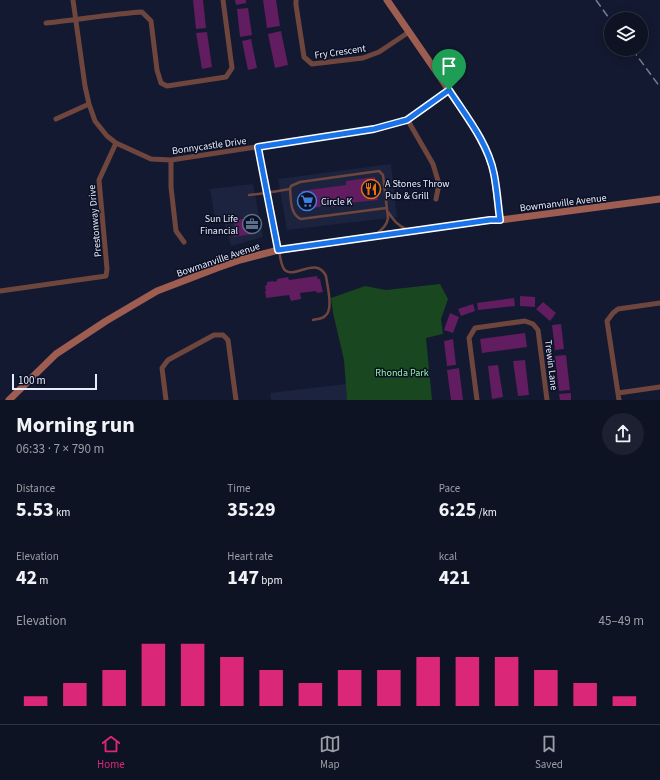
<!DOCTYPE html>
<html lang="en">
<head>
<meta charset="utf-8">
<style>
	body { margin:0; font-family:"Source Sans 3",sans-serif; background:#1c2031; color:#f1f3f6; height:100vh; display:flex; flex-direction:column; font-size:15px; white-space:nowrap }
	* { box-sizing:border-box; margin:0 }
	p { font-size:13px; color:#9b9ea6 }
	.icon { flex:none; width:22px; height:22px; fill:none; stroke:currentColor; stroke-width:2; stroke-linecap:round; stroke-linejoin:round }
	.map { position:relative; height:400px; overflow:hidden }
	.details { display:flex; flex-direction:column; background:#0e1324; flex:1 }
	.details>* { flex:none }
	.fabs { position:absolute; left:604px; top:12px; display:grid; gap:8px }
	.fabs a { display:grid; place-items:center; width:44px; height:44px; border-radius:50%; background:#0e1324; box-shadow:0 2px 10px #0003,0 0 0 1px #2e3241; font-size:20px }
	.scale { position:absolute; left:12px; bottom:10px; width:85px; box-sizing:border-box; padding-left:4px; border:2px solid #e7edfd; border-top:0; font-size:11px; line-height:14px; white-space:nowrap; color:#e7edfd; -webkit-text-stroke:3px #0b1025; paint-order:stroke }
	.pin { position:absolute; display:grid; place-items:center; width:34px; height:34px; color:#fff; margin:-41px -17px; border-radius:50% 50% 50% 0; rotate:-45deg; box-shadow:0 0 4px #0007 }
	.pin .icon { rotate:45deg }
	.round { display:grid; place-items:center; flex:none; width:42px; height:42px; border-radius:21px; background:#1c2031 }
	.overview { display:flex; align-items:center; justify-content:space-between; height:68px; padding:0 16px }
	h1 { font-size:22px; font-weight:700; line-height:30px }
	.metrics { display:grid; grid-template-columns:repeat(3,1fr); gap:6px; height:68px; padding:4px 16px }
	.metrics div { display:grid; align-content:center }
	.metrics b { font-size:20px; font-weight:700 }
	.metrics small { font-size:11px; font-weight:400 }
	.metrics p { font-size:11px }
	.chart { height:112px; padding:8px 16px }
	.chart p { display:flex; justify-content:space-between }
	.chart svg { width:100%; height:72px; margin-top:4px; stroke:#db2777; stroke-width:6 }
	.menu { display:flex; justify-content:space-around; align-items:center; height:56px; border-top:1px solid #2e3241; background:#0e1324; font-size:11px; color:#9b9ea6 }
	.menu a { display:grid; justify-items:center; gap:2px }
	.menu .active { color:#db2777 }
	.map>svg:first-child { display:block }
	.built { fill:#1c233f }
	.green { fill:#19471f }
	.building { fill:#611d5f }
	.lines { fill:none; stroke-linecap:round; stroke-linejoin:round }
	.lane { stroke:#6e463e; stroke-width:2.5 }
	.street { stroke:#6e463e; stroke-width:5 }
	.secondary { stroke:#9e5d51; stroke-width:7 }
	.rail { stroke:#777d90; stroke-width:1.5; stroke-dasharray:8 4; stroke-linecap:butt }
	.route-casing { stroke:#fff; stroke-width:8 }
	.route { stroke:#1a73e8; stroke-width:5 }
	.labels { text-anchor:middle; stroke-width:3; stroke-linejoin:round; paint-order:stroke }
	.street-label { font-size:10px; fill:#e7edfd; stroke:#0b1025 }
	.poi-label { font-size:10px; fill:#e7edfd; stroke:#0b1025; text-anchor:start }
	.park-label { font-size:10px; fill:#95fc9e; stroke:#0b1025 }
</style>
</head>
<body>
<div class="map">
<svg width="660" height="400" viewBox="0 0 660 400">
	<rect width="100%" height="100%" fill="#131930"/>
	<path class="built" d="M391,164L397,217L287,230L278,179Z
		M253,184L263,237L231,246L223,218L215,219L210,189Z
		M346,384L347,400H271L270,393Z"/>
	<path class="green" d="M440,284L448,299L441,319L443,334L426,338L432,400H347L344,360L333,313L331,298L365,286L386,290Z"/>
	<path class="building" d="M193,0H203L206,28L196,29Z
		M235,0H246V3L236,5Z
		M263,0H276L280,26L267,28Z
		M248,8L252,35L240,37L237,9Z
		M281,31L288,65L275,68L268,34Z
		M207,32L212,67L202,69L196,33Z
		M251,39L257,68L248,70L242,41Z
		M375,177L378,200L339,204L340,206L330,207V205L325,206V205L320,206V207L303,209L301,191L346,185V181Z
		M255,218L256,229L252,230V234L233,237L232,229H235L234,220Z
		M317,276L318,279H320L321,284L323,292L317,293L316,291L300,293L301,299L291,301L289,295L266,298L265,291H266L265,286L267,285V282L273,281V282L277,281V279L288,277L289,280Z
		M520,296L535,297V307L520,306Z
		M514,298L515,306L478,310L477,303Z
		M543,302L556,313L550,321L536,309Z
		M473,304L475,311L461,316L458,309Z
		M450,313L459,317L453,333L444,330Z
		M561,324L564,349L555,350L552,325Z
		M525,333L527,347L482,353L480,339Z
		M453,339L456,365L447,366L444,341Z
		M566,355L570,390L559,391L555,356Z
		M525,360L529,395L518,396L513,361Z
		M498,365L503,397L492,399L488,366Z
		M459,368L463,400H451L447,370Z
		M571,393V400H560L559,394Z"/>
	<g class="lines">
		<path class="lane" d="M290,189C291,199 290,215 301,219L386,208
			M249,195L266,193L290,189L291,186L300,182L379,171L383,175L388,218C387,225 382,230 376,234
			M388,212C394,220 397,225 406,229
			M279,251C280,256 281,265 284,269C293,281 316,255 326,276C327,285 334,310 325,316C322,319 317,319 313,320"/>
		<path class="street" d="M73,0L85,86L89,104L95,121L107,136L116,143L151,159L171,160L374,129L407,119L449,90
			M296,0V5L304,57L312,64L363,58L379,52L409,32
			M46,23C78,20 110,14 142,12L151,21L157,70L161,83L167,86L226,77L232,68L223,0
			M56,119L89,104
			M407,119L433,164L439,184L436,199
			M258,147L279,250
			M171,160V187L176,231L184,242
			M0,291L106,276L107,269L99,180L116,143
			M618,393L660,387
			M166,400L162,368L168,360L214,335H223L228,340L236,400
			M477,400L469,338L475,328L525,321L533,324L538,330L547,400
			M619,400L607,321L613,313L618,309L660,303"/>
		<path class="secondary" d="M387,0L449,90L475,130L487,152L494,173L500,220
			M9,400L56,354L106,321L157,291L217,268L240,260L259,255L279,250L490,220H500L660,199"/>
		<path class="rail" d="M596,0L611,21
			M632,49L660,87"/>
	</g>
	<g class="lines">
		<defs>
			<path id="route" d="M449,90C466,116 488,143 494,174C497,189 498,205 500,220H490L278,250L258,147L374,129L407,120Z"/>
		</defs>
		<use href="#route" class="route-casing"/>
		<use href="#route" class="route"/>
	</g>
	<defs>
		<symbol id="restaurant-ring" viewBox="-11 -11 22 22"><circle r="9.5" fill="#0b1025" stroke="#e8710a" stroke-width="1.5"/><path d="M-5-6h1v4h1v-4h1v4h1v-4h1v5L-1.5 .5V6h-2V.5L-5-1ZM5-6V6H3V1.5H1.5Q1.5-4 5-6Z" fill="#e8710a"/></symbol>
		<symbol id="supermarket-ring" viewBox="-11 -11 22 22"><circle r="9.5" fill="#0b1025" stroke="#3f7fe0" stroke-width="1.5"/><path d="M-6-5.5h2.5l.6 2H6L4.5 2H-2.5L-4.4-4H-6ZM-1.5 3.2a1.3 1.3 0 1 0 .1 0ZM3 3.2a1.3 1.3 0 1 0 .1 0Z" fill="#3f7fe0"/></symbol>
		<symbol id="office-ring" viewBox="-11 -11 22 22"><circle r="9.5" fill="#0b1025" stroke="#5c6f8a" stroke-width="1.5"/><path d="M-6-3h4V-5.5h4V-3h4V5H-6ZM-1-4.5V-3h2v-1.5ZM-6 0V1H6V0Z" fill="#5c6f8a"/></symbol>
	</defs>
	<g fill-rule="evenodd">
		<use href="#restaurant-ring" x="360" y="178" width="22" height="22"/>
		<use href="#supermarket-ring" x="296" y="190" width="22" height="22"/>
		<use href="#office-ring" x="241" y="213" width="22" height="22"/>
	</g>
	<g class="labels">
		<g class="street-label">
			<text transform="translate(340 51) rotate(-8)" y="4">Fry Crescent</text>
			<text transform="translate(209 145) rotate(-8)" y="4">Bonnycastle Drive</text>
			<text transform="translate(563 202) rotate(-7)" y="4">Bowmanville Avenue</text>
			<text transform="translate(94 221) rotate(-95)" y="4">Prestonway Drive</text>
			<text transform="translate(218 259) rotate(-19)" y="4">Bowmanville Avenue</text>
			<text transform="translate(552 365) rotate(83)" y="4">Trewin Lane</text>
		</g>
		<g class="poi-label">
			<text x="385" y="187">A Stones Throw<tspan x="385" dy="12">Pub &amp; Grill</tspan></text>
			<text x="321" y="205">Circle K</text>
			<text x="238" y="222" text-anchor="end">Sun Life<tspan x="238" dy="12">Financial</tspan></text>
		</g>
		<g class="park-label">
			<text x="402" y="376">Rhonda Park</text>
		</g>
	</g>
</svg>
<div class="fabs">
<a><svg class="icon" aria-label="layers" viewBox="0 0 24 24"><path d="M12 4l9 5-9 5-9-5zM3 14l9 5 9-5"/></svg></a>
</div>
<div class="scale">100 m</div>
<div class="pin" style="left:449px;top:90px;background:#1e9e55"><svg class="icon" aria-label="arrive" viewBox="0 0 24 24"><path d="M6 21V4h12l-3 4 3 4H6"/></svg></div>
</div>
<section class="details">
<div class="overview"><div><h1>Morning run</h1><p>06:33 · 7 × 790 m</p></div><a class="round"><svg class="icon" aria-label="share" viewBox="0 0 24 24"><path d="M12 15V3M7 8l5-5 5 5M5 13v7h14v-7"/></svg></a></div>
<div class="metrics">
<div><p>Distance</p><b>5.53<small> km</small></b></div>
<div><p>Time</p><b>35:29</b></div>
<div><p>Pace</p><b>6:25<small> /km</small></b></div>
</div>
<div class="metrics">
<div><p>Elevation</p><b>42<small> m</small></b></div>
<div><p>Heart rate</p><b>147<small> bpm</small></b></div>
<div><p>kcal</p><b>421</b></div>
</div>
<div class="chart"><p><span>Elevation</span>45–49 m</p>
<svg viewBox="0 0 160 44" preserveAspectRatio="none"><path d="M5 44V38M15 44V30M25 44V22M35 44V6M45 44V6M55 44V14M65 44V22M75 44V30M85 44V22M95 44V22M105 44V14M115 44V14M125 44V14M135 44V22M145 44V30M155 44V38"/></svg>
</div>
</section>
<nav class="menu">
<a class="active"><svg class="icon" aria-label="home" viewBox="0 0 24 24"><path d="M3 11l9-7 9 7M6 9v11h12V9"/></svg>Home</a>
<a><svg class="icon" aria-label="map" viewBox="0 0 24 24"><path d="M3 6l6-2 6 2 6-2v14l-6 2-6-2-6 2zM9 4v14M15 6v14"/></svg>Map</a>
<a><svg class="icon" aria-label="saved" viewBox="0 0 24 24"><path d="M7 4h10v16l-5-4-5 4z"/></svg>Saved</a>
</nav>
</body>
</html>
